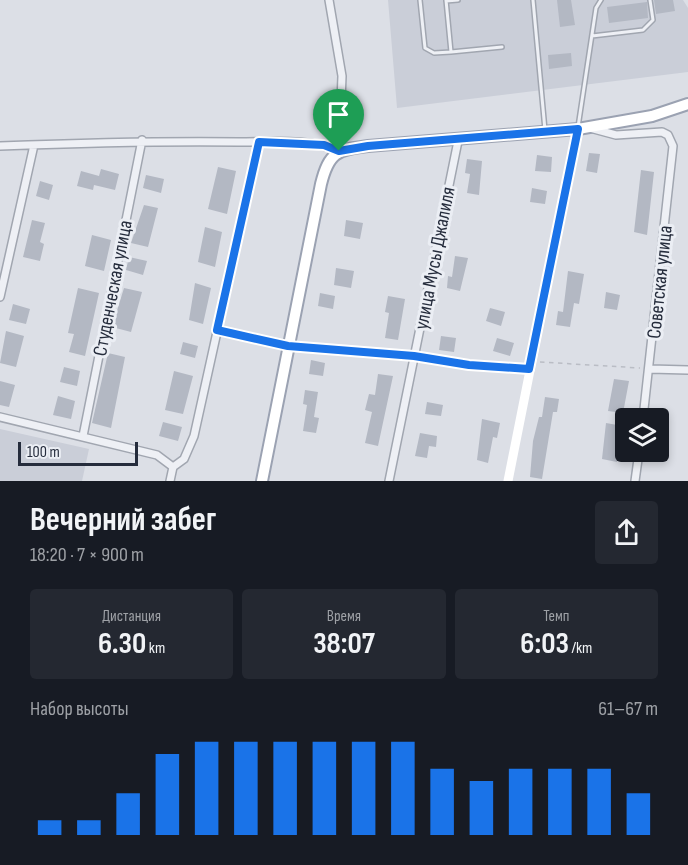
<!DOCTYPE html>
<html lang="ru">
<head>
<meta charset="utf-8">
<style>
	body { margin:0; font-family:"Sofia Sans Condensed",sans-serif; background:#242831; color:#f1f3f6; height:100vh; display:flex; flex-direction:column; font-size:22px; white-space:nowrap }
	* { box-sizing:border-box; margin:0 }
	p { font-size:20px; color:#9ea1a6 }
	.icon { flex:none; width:33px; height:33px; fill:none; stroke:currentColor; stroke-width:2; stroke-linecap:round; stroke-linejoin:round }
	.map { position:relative; height:481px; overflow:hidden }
	.sheet { display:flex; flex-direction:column; background:#171b24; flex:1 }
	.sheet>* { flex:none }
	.controls { position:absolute; left:615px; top:408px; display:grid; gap:12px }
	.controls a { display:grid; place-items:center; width:54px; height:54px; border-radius:6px; background:#171b24; box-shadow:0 3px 9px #0003; font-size:30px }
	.scale { position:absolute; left:18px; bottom:15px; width:120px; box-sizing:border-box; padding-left:6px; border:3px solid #252c3c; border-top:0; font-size:16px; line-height:21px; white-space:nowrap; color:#252c3c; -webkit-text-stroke:4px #ebeef4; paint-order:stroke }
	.pin { position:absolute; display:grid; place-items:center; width:51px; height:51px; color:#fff; margin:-62px -26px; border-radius:50% 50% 50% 0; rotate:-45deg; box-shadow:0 0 6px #0007 }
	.pin .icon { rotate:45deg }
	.round { display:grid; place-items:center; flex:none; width:63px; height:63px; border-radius:6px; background:#242831 }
	.head { display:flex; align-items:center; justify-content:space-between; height:102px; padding:0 30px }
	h1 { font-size:33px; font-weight:700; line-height:45px }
	.stats { display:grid; grid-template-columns:repeat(3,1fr); gap:9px; height:102px; padding:6px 30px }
	.stats div { display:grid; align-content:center; border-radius:6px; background:#242831; text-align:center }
	.stats b { font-size:30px; font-weight:700 }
	.stats small { font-size:16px; font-weight:400 }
	.stats p { font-size:16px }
	.chart { height:168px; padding:12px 30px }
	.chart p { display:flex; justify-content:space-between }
	.chart svg { width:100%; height:108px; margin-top:6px; stroke:#1a73e8; stroke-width:6 }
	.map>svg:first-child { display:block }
	.built { fill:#caced8 }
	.building { fill:#b3b8c3 }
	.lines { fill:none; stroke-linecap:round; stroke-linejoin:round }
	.lane-casing { stroke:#a1a6b0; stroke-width:6 }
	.street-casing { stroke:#a1a6b0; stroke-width:10 }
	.primary-casing { stroke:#9ba2b2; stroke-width:14 }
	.path { stroke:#babdc5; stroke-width:1.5; stroke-dasharray:4.5 4.5; stroke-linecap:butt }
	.lane { stroke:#eef0f5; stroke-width:3 }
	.street { stroke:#eef0f5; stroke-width:7 }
	.secondary { stroke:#fff; stroke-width:9 }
	.primary { stroke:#fff; stroke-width:10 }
	.route-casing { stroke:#fff; stroke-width:12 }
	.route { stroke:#1a73e8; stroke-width:8 }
	.labels { text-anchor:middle; stroke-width:6; stroke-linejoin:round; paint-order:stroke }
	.street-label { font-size:20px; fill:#252c3c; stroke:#ebeef4 }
</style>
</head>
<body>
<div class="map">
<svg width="688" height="481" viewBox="0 0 688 481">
	<rect width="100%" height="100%" fill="#dcdfe6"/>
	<path class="built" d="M388,0H683L688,8V72L397,108Z
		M0,429L89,449L82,481H0Z"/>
	<path class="building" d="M557,0H571L575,25L560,27Z
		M654,0H673L675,11L656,14Z
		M647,2L648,18L609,23L607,7Z
		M571,53L572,66L549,69L548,55Z
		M589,153L600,154L597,173L586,171Z
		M537,155L552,157L551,172L535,171Z
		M467,159L482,161L479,195L467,193L470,174L465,173Z
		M218,167L236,171L227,214L208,209Z
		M101,169L119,174L115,190L94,185L93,190L77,186L81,171L99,176Z
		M641,170L654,172L647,235L634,232Z
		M146,175L164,179L161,193L143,188Z
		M40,181L53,185L49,200L36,196Z
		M532,188L547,191L545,204L530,202Z
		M144,205L158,208L148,247L131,243Z
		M32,220L45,223L40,242L44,244L40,261L23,257Z
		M346,220L363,223L360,239L344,236Z
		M205,227L222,232L215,267L198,262Z
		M92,235L111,240L104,271L85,266Z
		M455,256L468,258L460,291L447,288L448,276L452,277Z
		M129,257L147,261L143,275L126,270Z
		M336,268L354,271L351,288L334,285Z
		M568,271L584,274L579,304L574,303L570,327L556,325L558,311L563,312Z
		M195,283L211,288L203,324L189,320Z
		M78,288L99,293L85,356L69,352L74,334L68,333Z
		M124,288L142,292L131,332L112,327Z
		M606,292L620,295L617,310L604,308Z
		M320,293L335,296L333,309L318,306Z
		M388,296L405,299L398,340L385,338L389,313L385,312Z
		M13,304L30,309L26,324L9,320Z
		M490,308L505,312L501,326L486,321Z
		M6,331L24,336L16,367L0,363Z
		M441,336L456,338L454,352L439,350Z
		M497,338L514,343L510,356L493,351Z
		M183,342L198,346L195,358L180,354Z
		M108,353L125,357L111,428L92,423Z
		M311,360L325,363L323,376L309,374Z
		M64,367L80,371L77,386L60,382Z
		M174,371L193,376L183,414L165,410Z
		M378,374L393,376L378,446L365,443L372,412L365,410L369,394L375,395Z
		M614,379L629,381L623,413L608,411Z
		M0,381L15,385L9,407L0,405Z
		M305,390L318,392L314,417L319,418L316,433L303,431L307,405L303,404Z
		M58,396L75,401L71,419L53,415Z
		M545,397L559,399L557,412H553L542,479L530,477L533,441L539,417H542Z
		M427,402L443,405L441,416L425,414Z
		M482,419L500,423L497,438L493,437L488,463L477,460Z
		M163,422L182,427L178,441L159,436Z
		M606,423L623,426L617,462L602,459Z
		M420,433L437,436L436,447L429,446L427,458L415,456Z"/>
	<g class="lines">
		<defs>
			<path id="lane" d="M420,0L425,48L434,53L451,52L446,0
				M533,0L545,130
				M446,1L458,0
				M592,36L643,30L653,20L650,0
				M451,52L502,47
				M578,127L596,8L601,0"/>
			<path id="street" d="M590,128L616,135L662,132L668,135L673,146L643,418
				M0,146C80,143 159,141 239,142C271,142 310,138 339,151L342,76L329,0
				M0,297L34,145
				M217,330L288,346L414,356L469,365
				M650,369L688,370
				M0,417L157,455L173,467L184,459L194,436L259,142
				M83,436L142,140
				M170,481L173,467
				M389,481L458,141
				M635,481L639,452"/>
			<path id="primary" d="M262,481L321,184C329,152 337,150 368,146L578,129L652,116L688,104"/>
		</defs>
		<use href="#lane" class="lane-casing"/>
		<use href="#street" class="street-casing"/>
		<use href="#primary" class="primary-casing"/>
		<path class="path" d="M540,362L640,368
			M476,366L522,368"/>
		<use href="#lane" class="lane"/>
		<use href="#street" class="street"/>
		<path class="secondary" d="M508,481L578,129"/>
		<use href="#primary" class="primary"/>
	</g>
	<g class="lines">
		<defs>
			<path id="route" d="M578,129L529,369L469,365L414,356L288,346L217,330L259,142L324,145L339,151L368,146Z"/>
		</defs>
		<use href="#route" class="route-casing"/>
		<use href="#route" class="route"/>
	</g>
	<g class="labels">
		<g class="street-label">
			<text transform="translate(434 258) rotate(-79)" y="7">улица Мусы Джалиля</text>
			<text transform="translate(659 282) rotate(-84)" y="7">Советская улица</text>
			<text transform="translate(112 288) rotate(-79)" y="7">Студенческая улица</text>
		</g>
	</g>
</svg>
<div class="controls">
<a><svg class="icon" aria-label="layers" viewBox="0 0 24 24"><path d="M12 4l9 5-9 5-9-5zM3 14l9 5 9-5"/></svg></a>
</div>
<div class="scale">100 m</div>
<div class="pin" style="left:339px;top:151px;background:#1e9e55"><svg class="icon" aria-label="arrive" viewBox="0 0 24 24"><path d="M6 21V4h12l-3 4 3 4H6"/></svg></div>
</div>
<section class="sheet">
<div class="head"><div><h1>Вечерний забег</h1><p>18:20 · 7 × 900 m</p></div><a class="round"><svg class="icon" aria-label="share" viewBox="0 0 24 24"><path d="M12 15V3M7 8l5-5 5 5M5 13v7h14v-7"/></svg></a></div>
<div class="stats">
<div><p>Дистанция</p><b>6.30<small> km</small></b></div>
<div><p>Время</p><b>38:07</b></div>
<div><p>Темп</p><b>6:03<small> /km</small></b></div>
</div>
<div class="chart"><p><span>Набор высоты</span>61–67 m</p>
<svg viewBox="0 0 160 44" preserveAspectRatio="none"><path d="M5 44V38M15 44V38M25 44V27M35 44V11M45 44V6M55 44V6M65 44V6M75 44V6M85 44V6M95 44V6M105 44V17M115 44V22M125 44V17M135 44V17M145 44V17M155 44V27"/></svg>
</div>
</section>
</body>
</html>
